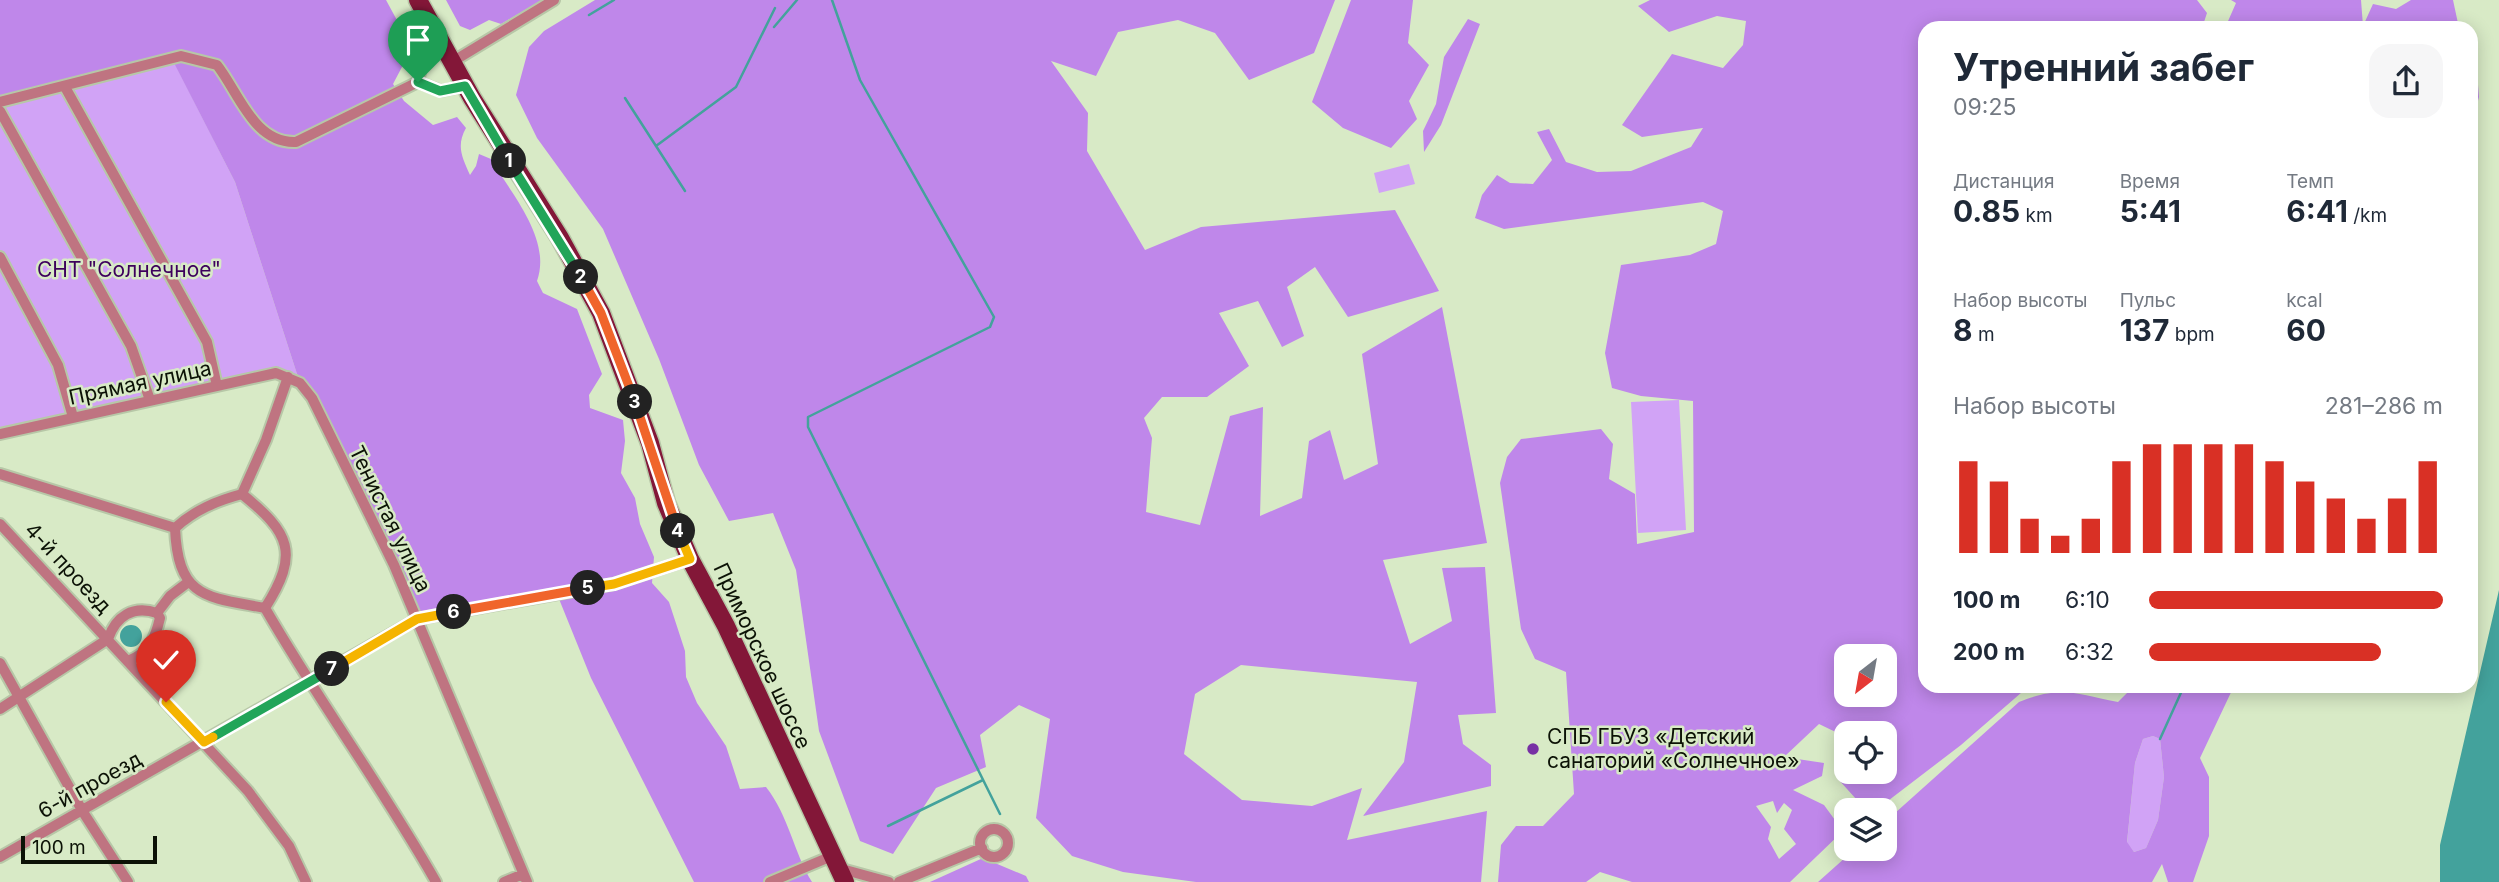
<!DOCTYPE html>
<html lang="ru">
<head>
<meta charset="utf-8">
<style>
	body { margin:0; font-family:Inter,sans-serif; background:#f6f6f7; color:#1f2937; height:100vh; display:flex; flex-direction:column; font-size:26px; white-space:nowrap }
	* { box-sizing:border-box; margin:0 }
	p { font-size:23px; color:#747a83 }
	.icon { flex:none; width:38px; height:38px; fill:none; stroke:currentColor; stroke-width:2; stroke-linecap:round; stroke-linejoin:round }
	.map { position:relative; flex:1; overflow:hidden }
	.details { position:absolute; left:1918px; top:21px; width:560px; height:672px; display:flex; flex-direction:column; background:#fff; border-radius:21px; box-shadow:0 4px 18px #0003 }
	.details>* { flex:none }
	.needle { width:46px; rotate:211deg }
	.buttons { position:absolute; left:1834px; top:644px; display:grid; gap:14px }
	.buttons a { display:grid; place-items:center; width:63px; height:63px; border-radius:14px; background:#fff; box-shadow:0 4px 18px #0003; font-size:35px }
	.scale { position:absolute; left:21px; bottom:18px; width:136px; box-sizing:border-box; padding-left:7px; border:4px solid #0c1206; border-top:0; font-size:19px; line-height:24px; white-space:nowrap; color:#0c1206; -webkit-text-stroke:5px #d8eac6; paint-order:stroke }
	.pin { position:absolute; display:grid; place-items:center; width:60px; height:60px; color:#fff; margin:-72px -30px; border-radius:50% 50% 50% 0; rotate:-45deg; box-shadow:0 0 7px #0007 }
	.pin .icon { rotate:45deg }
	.km { position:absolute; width:35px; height:35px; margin:-18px; border-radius:50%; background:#222; color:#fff; font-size:19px; line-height:35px; text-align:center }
	.round { display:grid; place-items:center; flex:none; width:74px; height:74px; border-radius:21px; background:#f6f6f7 }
	.summary { display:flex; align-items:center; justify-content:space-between; height:119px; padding:0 35px }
	h1 { font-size:38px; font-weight:700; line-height:52px }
	.metrics { display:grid; grid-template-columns:repeat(3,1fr); gap:10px; height:119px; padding:7px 35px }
	.metrics div { display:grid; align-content:center }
	.metrics b { font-size:30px; font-weight:700 }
	.metrics small { font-size:19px; font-weight:400 }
	.metrics p { font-size:19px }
	.chart { height:196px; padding:14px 35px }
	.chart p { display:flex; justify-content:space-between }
	.chart svg { width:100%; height:126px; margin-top:7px; stroke:#d93025; stroke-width:6 }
	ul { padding:0 35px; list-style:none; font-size:23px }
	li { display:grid; grid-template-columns:112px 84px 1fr; align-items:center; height:52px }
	li i { height:18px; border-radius:9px; background:#d93025 }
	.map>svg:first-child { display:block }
	.green { fill:#d1a3f6 }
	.forest { fill:#bf87ea; fill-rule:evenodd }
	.water { fill:#43a29c }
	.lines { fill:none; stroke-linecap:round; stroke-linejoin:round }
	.stream { stroke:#43a29c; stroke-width:2.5 }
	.street-casing { stroke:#b7c7a7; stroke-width:14 }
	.primary-casing { stroke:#b7c7a7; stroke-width:21 }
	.street { stroke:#bf7481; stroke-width:10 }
	.primary { stroke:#831738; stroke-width:18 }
	.split-1-casing { stroke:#fff; stroke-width:14 }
	.split-2-casing { stroke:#fff; stroke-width:14 }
	.split-3-casing { stroke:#fff; stroke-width:14 }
	.split-4-casing { stroke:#fff; stroke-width:14 }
	.split-5-casing { stroke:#fff; stroke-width:14 }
	.split-6-casing { stroke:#fff; stroke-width:14 }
	.split-7-casing { stroke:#fff; stroke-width:14 }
	.split-8-casing { stroke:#fff; stroke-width:14 }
	.split-9-casing { stroke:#fff; stroke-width:14 }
	.split-1 { stroke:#22a559; stroke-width:9 }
	.split-2 { stroke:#22a559; stroke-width:9 }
	.split-3 { stroke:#f0652b; stroke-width:9 }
	.split-4 { stroke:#f0652b; stroke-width:9 }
	.split-5 { stroke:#f5b400; stroke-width:9 }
	.split-6 { stroke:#f0652b; stroke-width:9 }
	.split-7 { stroke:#f5b400; stroke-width:9 }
	.split-8 { stroke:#22a559; stroke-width:9 }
	.split-9 { stroke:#f5b400; stroke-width:9 }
	.poi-dot { fill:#7730a4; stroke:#d8eac6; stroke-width:2.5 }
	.labels { text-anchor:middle; stroke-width:5; stroke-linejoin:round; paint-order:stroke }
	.park-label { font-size:21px; fill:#3e005d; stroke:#d8eac6 }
	.street-label { font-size:21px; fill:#0c1206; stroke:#d8eac6 }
	.poi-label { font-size:21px; fill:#0c1206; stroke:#d8eac6; text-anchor:start }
</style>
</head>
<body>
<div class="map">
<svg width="2499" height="882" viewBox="0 0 2499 882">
	<rect width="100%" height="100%" fill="#d8eac6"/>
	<path class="green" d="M172,58L235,182L297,374L276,373L0,434V101Z
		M1409,164L1415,184L1379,193L1374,173Z
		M1679,400L1686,530L1638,533L1631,402Z
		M2153,736L2160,739L2164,777L2158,820L2146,848L2134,852L2127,843L2135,763L2143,739Z"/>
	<path class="forest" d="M0,0H386L412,48L393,84L404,101L433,125L457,117L466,128C456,146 462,157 470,175L476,166L479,154L491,159C511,194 552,239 537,281L543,293L577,309L602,374L589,395L590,408L623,420L625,441L621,473L635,498L640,524L654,557L652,583L669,602L685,651L686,677L697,703L726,746L740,789L766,787C789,816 793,851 812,882H694L591,678L557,594L424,617L414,611L312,398L297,374L235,182L172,59L0,101Z
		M446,0H542L501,24L489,20L470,30L460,26Z
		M595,0H1335L1314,53L1249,80L1215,33L1178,20L1118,32L1096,76L1051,61L1088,113L1087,151L1145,250L1201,227L1395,210L1439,291L1348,317L1315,267L1287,287L1304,336L1282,347L1258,301L1219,313L1249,366L1207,397H1162L1144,418L1152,438L1146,512L1200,525L1230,416L1263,407L1260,516L1302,498L1309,441L1330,430L1344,480L1378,464L1362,354L1442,307L1487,543L1383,560L1410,644L1452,621L1442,568L1485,567L1496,713L1458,715L1463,744L1491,765V786L1363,816L1404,762L1417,682L1241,665L1195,694L1184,754L1242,800L1312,806L1362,788L1347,840L1487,811L1481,882H1196L1123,872L1072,856L1036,818L1050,719L1019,705L980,735L986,767L936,788L893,854L860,841L819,731L796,570L773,513L729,521L699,465L659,359L603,229L537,138L516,95L529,47L544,31Z
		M1351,0H1413L1408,43L1429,65L1409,101L1417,119L1391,148L1343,128L1312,102Z
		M1650,0H2197L2207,13L2202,28H1925V686H2029L1961,745L1876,810H1866L1838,779L1846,758V772H1885V733L1860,729L1846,733V737L1819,724L1784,757L1824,763L1822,776L1793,790L1824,805L1843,831L1790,882H1632L1600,872L1586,882H1498L1501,845L1516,826H1543L1574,794L1566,672L1535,659L1521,629L1500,483L1507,457L1521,439L1601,429L1613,444L1609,479L1635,494L1637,544L1694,532L1693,401L1641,396L1612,388L1605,353L1621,265L1690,255L1716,244L1723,211L1703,202L1504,229L1475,218L1482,195L1497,175L1510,183L1533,184L1552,160L1537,132L1549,129L1566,162L1597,172L1631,171L1691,147L1703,128L1642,137L1622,125L1672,54L1723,68L1743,45L1746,21L1717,16L1669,32L1638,6ZM1846,656H1885V695H1846ZM1773,801L1777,813L1784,803L1792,810L1784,829L1796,844L1779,859L1768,839L1771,827L1756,806Z
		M2231,0H2361L2363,26L2373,4L2396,9L2411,0H2453L2459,28H2225L2236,3Z
		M1468,19L1480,24L1441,125L1424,152L1423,131L1436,104L1444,57Z
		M2471,48H2475L2479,97L2471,127Z
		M2134,686H2234L2200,758L2209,777V836L2193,882H2168L2162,864L2152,882H1818L1855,849H1885V822L2019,702C2061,685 2075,694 2118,702ZM2153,736L2160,739L2164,777L2158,820L2146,848L2134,852L2127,842L2135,763L2143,739Z
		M983,858L1026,876L1029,882H930Z"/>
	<path class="water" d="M2499,590V882H2440V845Z
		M120 636a11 11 0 1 1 22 0a11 11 0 1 1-22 0Z"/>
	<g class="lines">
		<path class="stream" d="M832,0L860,80L994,317L990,327L808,417V427L1000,814
			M589,15L614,0
			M774,27L797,0
			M625,98L656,146
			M685,191L656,146L736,87L775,8
			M2160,739L2184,686
			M888,826L983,780"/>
		<defs>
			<path id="street" d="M452,62L554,0
				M418,82L441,91L465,86
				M418,82C421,65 426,50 441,41
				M65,87L207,342L217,386
				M0,102L181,56L217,65C239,93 254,144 296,142L418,82
				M0,111L131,346L150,400
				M0,257L58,365L73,417
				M0,434L276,373L300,383L312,398L394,565L527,882
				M0,474L175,528
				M242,494C290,533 300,553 265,608C207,597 178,599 175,528C195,510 216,501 242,494Z
				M242,494L266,440L288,377
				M0,524L248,791L289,846L306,882
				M265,608C319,702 383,788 436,882
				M128,661C149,653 155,639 160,618L157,613L170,596L187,583
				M0,663L83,812L128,882
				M0,709L108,639C116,616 133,605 157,613
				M980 843a14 14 0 1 1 28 0a14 14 0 1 1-28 0Z
				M0,857L417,619L614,584L690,559
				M838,868L889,882
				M504,882L523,874
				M770,882L832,856
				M899,882L982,848"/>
			<path id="primary" d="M418,0L472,98L560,238L601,313L650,443L666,503L690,559L726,626L845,882"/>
		</defs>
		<use href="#street" class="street-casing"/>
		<use href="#primary" class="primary-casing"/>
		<use href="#street" class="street"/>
		<use href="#primary" class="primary"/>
	</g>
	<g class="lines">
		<defs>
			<path id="split-1" d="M418,82L440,91L465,86L509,161"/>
			<path id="split-2" d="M509,161L581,277"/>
			<path id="split-3" d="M581,277L601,313L635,402"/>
			<path id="split-4" d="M635,402L678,531"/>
			<path id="split-5" d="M588,588L614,584L690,559L678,531"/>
			<path id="split-6" d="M454,612L588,588"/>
			<path id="split-7" d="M332,669L417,619L454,612"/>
			<path id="split-8" d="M213,737L332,669"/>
			<path id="split-9" d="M166,702L204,742L213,737"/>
		</defs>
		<use href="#split-1" class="split-1-casing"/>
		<use href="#split-2" class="split-2-casing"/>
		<use href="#split-3" class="split-3-casing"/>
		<use href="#split-4" class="split-4-casing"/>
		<use href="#split-5" class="split-5-casing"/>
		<use href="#split-6" class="split-6-casing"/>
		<use href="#split-7" class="split-7-casing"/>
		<use href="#split-8" class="split-8-casing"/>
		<use href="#split-9" class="split-9-casing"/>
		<use href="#split-1" class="split-1"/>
		<use href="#split-2" class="split-2"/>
		<use href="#split-3" class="split-3"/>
		<use href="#split-4" class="split-4"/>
		<use href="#split-5" class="split-5"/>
		<use href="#split-6" class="split-6"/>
		<use href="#split-7" class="split-7"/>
		<use href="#split-8" class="split-8"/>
		<use href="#split-9" class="split-9"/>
	</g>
	<circle class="poi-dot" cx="1533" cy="749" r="7"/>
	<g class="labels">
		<g class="park-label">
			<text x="129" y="277">СНТ "Солнечное"</text>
		</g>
		<g class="street-label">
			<text transform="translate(140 383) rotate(-12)" y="7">Прямая улица</text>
			<text transform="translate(390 519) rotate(64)" y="7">Тенистая улица</text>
			<text transform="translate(68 568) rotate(47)" y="7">4-й проезд</text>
			<text transform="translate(762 656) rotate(65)" y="7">Приморское шоссе</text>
			<text transform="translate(90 785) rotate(-29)" y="7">6-й проезд</text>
		</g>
		<g class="poi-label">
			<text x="1547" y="744">СПБ ГБУЗ «Детский<tspan x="1547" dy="24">санаторий «Солнечное»</tspan></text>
		</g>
	</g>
</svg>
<div class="buttons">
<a><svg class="needle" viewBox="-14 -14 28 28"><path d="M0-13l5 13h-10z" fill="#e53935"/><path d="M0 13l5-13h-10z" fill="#747a83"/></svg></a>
<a><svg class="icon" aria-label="locate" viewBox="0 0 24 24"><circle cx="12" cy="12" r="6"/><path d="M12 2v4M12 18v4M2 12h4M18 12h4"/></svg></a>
<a><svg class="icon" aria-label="layers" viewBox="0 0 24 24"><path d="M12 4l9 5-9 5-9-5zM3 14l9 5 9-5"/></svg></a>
</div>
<div class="scale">100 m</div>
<div class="pin" style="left:418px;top:82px;background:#1e9e55"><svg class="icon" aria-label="arrive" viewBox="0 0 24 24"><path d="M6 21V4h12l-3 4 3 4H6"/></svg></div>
<div class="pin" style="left:166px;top:702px;background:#d93025"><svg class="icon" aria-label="check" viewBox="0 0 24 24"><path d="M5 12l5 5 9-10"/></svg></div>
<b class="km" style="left:509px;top:161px">1</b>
<b class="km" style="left:581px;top:277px">2</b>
<b class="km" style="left:635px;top:402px">3</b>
<b class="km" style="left:678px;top:531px">4</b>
<b class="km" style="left:588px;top:588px">5</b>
<b class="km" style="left:454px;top:612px">6</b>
<b class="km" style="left:332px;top:669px">7</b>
<section class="details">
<div class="summary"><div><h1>Утренний забег</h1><p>09:25</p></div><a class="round"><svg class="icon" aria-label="share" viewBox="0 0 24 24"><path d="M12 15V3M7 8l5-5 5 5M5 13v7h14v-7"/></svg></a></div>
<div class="metrics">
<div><p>Дистанция</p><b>0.85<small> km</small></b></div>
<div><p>Время</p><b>5:41</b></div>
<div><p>Темп</p><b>6:41<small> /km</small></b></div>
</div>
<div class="metrics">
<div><p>Набор высоты</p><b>8<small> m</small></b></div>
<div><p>Пульс</p><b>137<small> bpm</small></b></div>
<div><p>kcal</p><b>60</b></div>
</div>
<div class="chart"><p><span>Набор высоты</span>281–286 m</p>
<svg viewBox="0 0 160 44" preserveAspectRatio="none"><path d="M5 44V12M15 44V19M25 44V32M35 44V38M45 44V32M55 44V12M65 44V6M75 44V6M85 44V6M95 44V6M105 44V12M115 44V19M125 44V25M135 44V32M145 44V25M155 44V12"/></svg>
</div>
<ul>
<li><b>100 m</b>6:10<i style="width:100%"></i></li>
<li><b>200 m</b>6:32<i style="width:79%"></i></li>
</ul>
</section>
</div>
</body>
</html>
